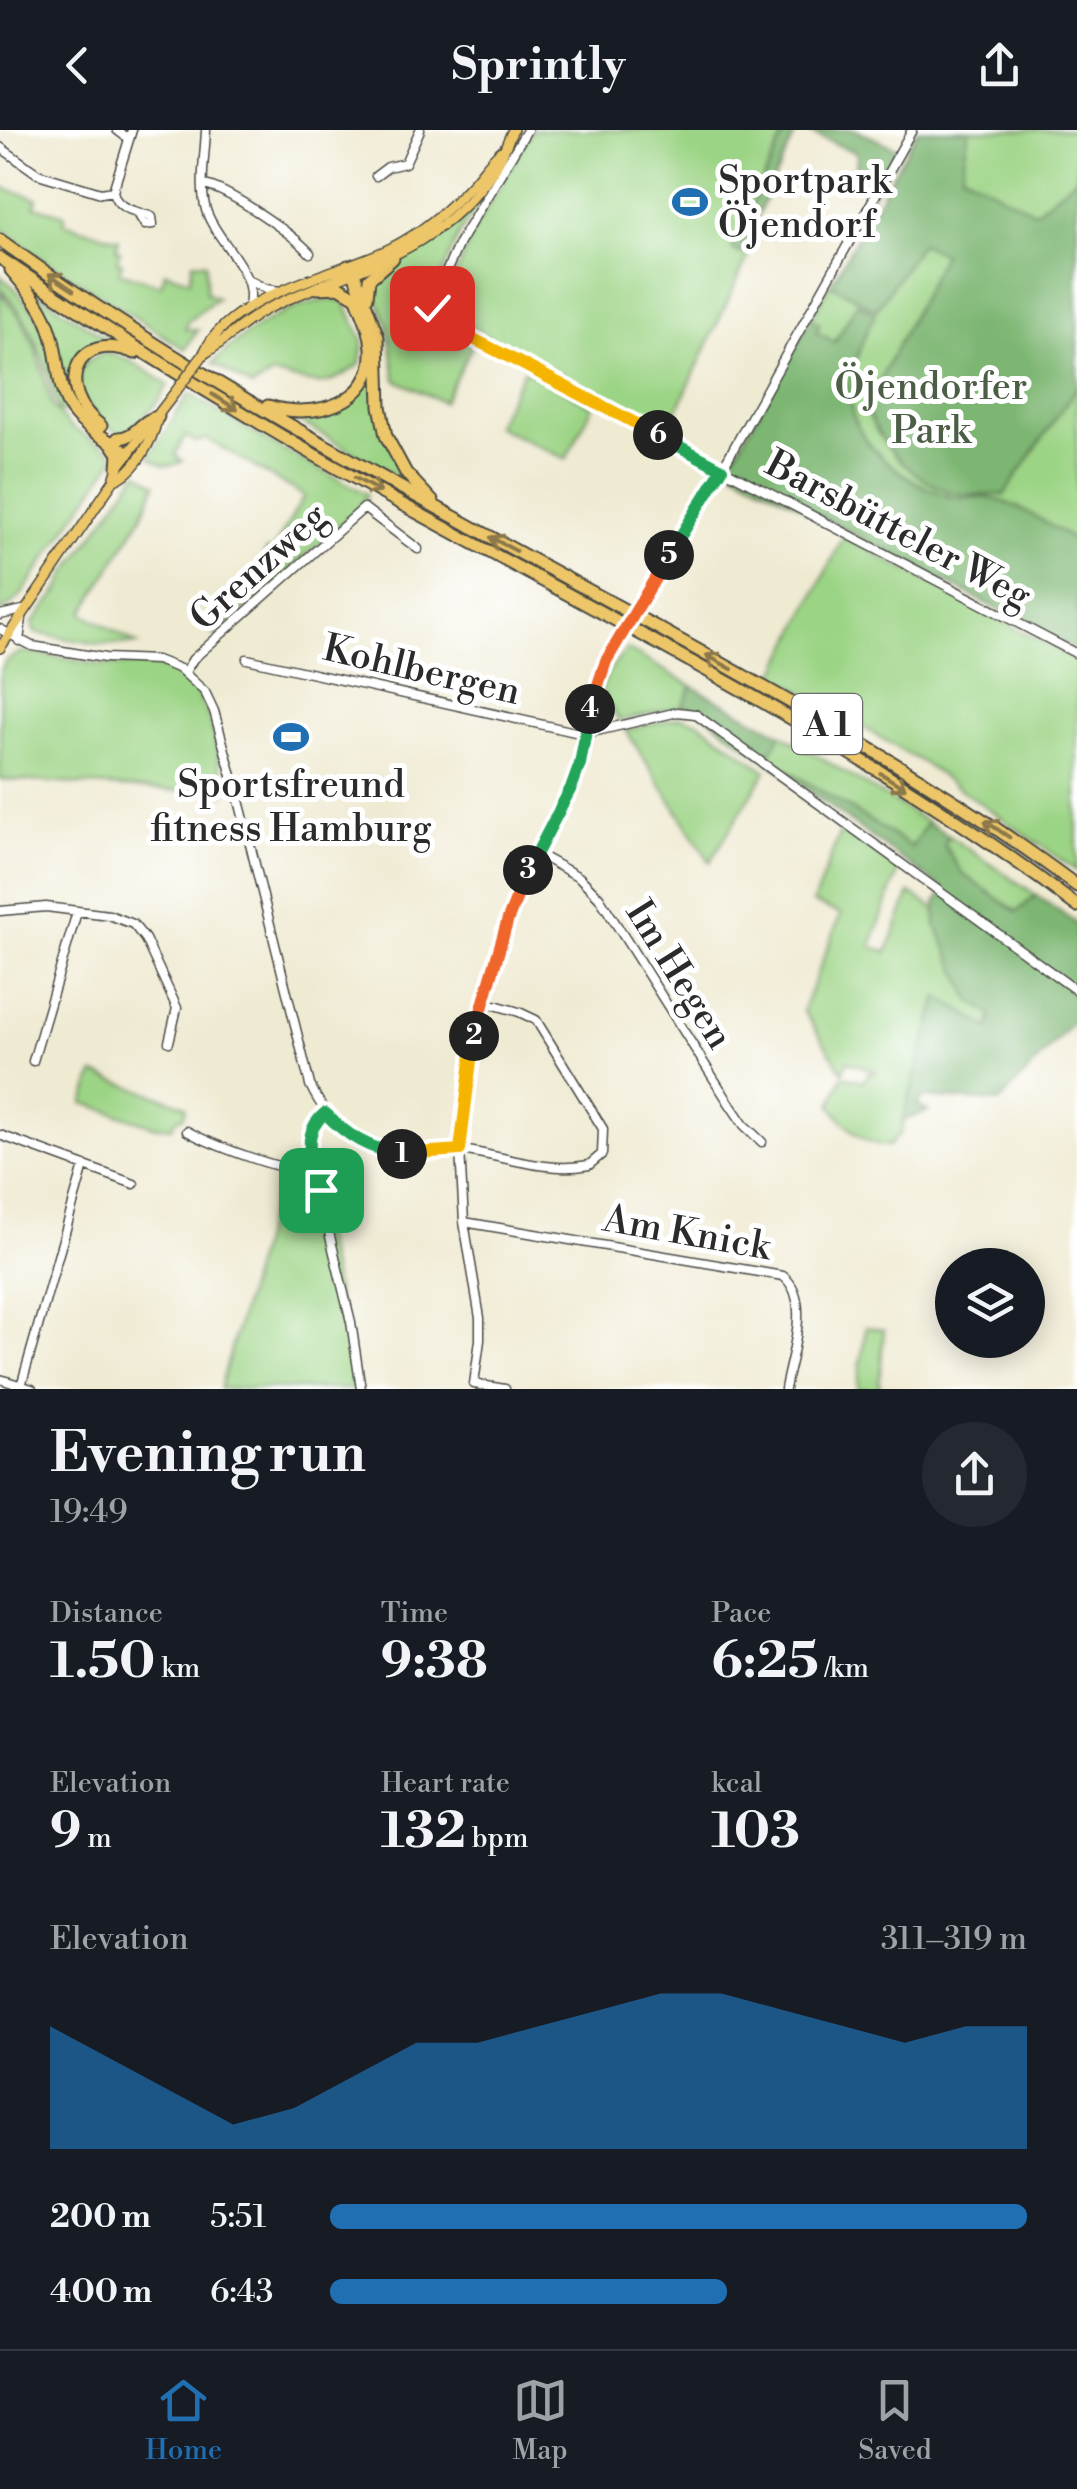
<!DOCTYPE html>
<html lang="en">
<head>
<meta charset="utf-8">
<style>
	body { margin:0; font-family:"Libre Bodoni",serif; background:#242831; color:#f1f3f6; height:100vh; display:flex; flex-direction:column; font-size:38px; white-space:nowrap }
	* { box-sizing:border-box; margin:0 }
	p { font-size:32px; color:#9ea1a6 }
	.icon { flex:none; width:55px; height:55px; fill:none; stroke:currentColor; stroke-width:2; stroke-linecap:round; stroke-linejoin:round }
	.map { position:relative; height:1259px; overflow:hidden }
	.side { display:flex; flex-direction:column; background:#171b24; flex:1 }
	.side>* { flex:none }
	.tools { position:absolute; left:935px; top:1118px; display:grid; gap:20px }
	.tools a { display:grid; place-items:center; width:110px; height:110px; border-radius:50%; background:#171b24; box-shadow:0 5px 25px #0003; font-size:50px }
	.pin { position:absolute; display:grid; place-items:center; width:85px; height:85px; color:#fff; margin:-42px; border-radius:20px; box-shadow:0 5px 15px #0006 }
	.km { position:absolute; width:50px; height:50px; margin:-25px; border-radius:50%; background:#222; color:#fff; font-size:28px; line-height:50px; text-align:center }
	.round { display:grid; place-items:center; flex:none; width:105px; height:105px; border-radius:52px; background:#242831 }
	.summary { display:flex; align-items:center; justify-content:space-between; height:170px; padding:0 50px }
	h1 { font-size:55px; font-weight:800; line-height:75px }
	.metrics { display:grid; grid-template-columns:repeat(3,1fr); gap:15px; height:170px; padding:10px 50px }
	.metrics div { display:grid; align-content:center }
	.metrics b { font-size:50px; font-weight:800 }
	.metrics small { font-size:28px; font-weight:400 }
	.metrics p { font-size:28px }
	.chart { height:280px; padding:20px 50px }
	.chart p { display:flex; justify-content:space-between }
	.chart svg { width:100%; height:180px; margin-top:10px; fill:#1f6fb2; opacity:.7 }
	ul { padding:0 50px; list-style:none; font-size:32px }
	li { display:grid; grid-template-columns:160px 120px 1fr; align-items:center; height:75px }
	li i { height:25px; border-radius:12px; background:#1f6fb2 }
	header { display:flex; justify-content:space-between; align-items:center; height:130px; padding:0 50px; background:#171b24; font-size:45px; font-weight:800 }
	.tabs { display:flex; justify-content:space-around; align-items:center; height:140px; border-top:2px solid #363941; background:#171b24; font-size:28px; color:#9ea1a6 }
	.tabs a { display:grid; justify-items:center; gap:5px }
	.tabs .active { color:#1f6fb2 }
	.map>svg:first-child { display:block }
	.green { fill:#9cd485; stroke:#648058; stroke-width:2.5 }
	.forest { fill:#7db672; stroke:#54704e; stroke-width:2.5 }
	.lines { fill:none; stroke-linecap:round; stroke-linejoin:round }
	.minor-casing { stroke:#484844; stroke-width:11 }
	.major-casing { stroke:#484844; stroke-width:12 }
	.highway-casing { stroke:#484844; stroke-width:15 }
	.minor { stroke:#fff; stroke-width:8 }
	.major { stroke:#ecc669; stroke-width:9 }
	.highway { stroke:#ecc669; stroke-width:11 }
	.minor-bridge-casing { stroke:#484844; stroke-width:11; stroke-linecap:butt }
	.major-bridge-casing { stroke:#484844; stroke-width:12; stroke-linecap:butt }
	.minor-bridge { stroke:#fff; stroke-width:8 }
	.major-bridge { stroke:#ecc669; stroke-width:9 }
	.oneway { stroke:#8c784a }
	.split-1-casing { stroke:#fff; stroke-width:20 }
	.split-2-casing { stroke:#fff; stroke-width:20 }
	.split-3-casing { stroke:#fff; stroke-width:20 }
	.split-4-casing { stroke:#fff; stroke-width:20 }
	.split-5-casing { stroke:#fff; stroke-width:20 }
	.split-6-casing { stroke:#fff; stroke-width:20 }
	.split-7-casing { stroke:#fff; stroke-width:20 }
	.split-8-casing { stroke:#fff; stroke-width:20 }
	.split-1 { stroke:#22a559; stroke-width:12 }
	.split-2 { stroke:#f5b400; stroke-width:12 }
	.split-3 { stroke:#f0652b; stroke-width:12 }
	.split-4 { stroke:#22a559; stroke-width:12 }
	.split-5 { stroke:#f0652b; stroke-width:12 }
	.split-6 { stroke:#22a559; stroke-width:12 }
	.split-7 { stroke:#f5b400; stroke-width:12 }
	.split-8 { stroke:#f5b400; stroke-width:12 }
	.labels { text-anchor:middle; stroke-width:10; stroke-linejoin:round; paint-order:stroke }
	.shield { fill:#fff; stroke:#6b6b6b; stroke-width:2.5 }
	.shield-label { font-size:35px; font-weight:bold; fill:#2b2b2b }
	.poi-label { font-size:38px; fill:#2b2b2b; stroke:#fff; text-anchor:start }
	.park-label { font-size:38px; fill:#4d5e46; stroke:#fff }
	.street-label { font-size:38px; fill:#2b2b2b; stroke:#fff }
</style>
</head>
<body>
<header><svg class="icon" aria-label="back" viewBox="0 0 24 24"><path d="M15 5l-7 7 7 7"/></svg>Sprintly<svg class="icon" aria-label="share" viewBox="0 0 24 24"><path d="M12 15V3M7 8l5-5 5 5M5 13v7h14v-7"/></svg></header>
<div class="map">
<svg width="1077" height="1259" viewBox="0 0 1077 1259">
	<rect width="100%" height="100%" fill="#fff"/>
	<filter id="ink" filterUnits="userSpaceOnUse"><feTurbulence type="fractalNoise" baseFrequency=".01" numOctaves="2"/><feDisplacementMap in="SourceGraphic" scale="20" xChannelSelector="R" yChannelSelector="G"/><feConvolveMatrix kernelMatrix="1 2 1 2 8 2 1 2 1" color-interpolation-filters="sRGB"/></filter>
	<filter id="wash" filterUnits="userSpaceOnUse"><feTurbulence type="fractalNoise" baseFrequency=".0048" numOctaves="4" result="noise"/><feDisplacementMap in="SourceGraphic" scale="40" xChannelSelector="R" yChannelSelector="G"/><feGaussianBlur stdDeviation="2.25" result="paint"/><feColorMatrix in="noise" values="0 0 0 0 0 0 0 0 0 0 0 0 0 0 0 0 0 1.4 0 .05"/><feComposite in="paint" operator="in"/></filter>
	<g filter="url(#wash)">
		<rect width="100%" height="100%" fill="#efead2"/>
		<path class="green" d="M532,0H786L732,119L748,127L668,300L443,183L441,177L474,100Z
			M918,0H1077V521L730,339L729,334Z
			M0,57L37,68L35,76L65,85L64,93L119,109L116,119L120,121L117,131L122,133L119,142L161,155L165,142L190,150L193,132L206,133V163L217,168L188,191L185,199L198,200L185,219L32,122L0,97Z
			M473,73L477,76L459,105L424,187L473,214L443,272L396,250L388,195L371,153L382,139L437,106Z
			M0,146L16,159L39,189L67,281H59C45,238 35,190 0,159Z
			M0,162L21,188L34,214L53,277L69,296L112,321L115,328L20,467L0,483Z
			M36,162L113,213L89,219L70,270Z
			M330,170L344,171L363,211L360,234C318,264 319,252 273,245L252,257L213,233C241,204 288,173 330,170Z
			M103,223C128,225 148,242 168,255L160,269L131,300L117,302C90,282 54,242 103,223Z
			M524,240L593,276L566,329L495,296Z
			M377,244L376,263L407,352L295,289V286C334,286 350,279 370,246Z
			M189,264L283,320L367,364L361,376L214,507L267,420L272,422L304,366L207,309L196,312L185,306L175,325L183,331C168,338 162,336 149,327Z
			M138,342L156,354L142,386L83,483L137,514H98L35,503L32,494L60,459L66,444Z
			M843,407L1077,530V741L923,633L775,545Z
			M627,519L692,556L682,576L619,591L601,560L608,542Z
			M21,522C50,524 78,533 107,535C125,536 145,532 162,537C212,553 217,620 225,664L0,649V540L6,531Z
			M681,587L699,592L766,641L710,732L626,600Z
			M781,604L927,692L913,718L767,627Z
			M842,697L900,737L871,816L887,822L910,763L936,780V795L992,885L990,900L938,868L901,1003L889,1016C863,1016 845,996 831,975L843,946L864,951L869,942L874,944L876,941L847,931L843,942L803,880L841,784L813,773Z
			M949,706L1036,765L1018,782L963,745L943,715Z
			M94,944L182,974L186,977L184,986L176,990L172,997H156L84,973Z
			M277,1054L314,1067L348,1215L353,1259H220Z
			M866,1197L884,1200L879,1259H857Z"/>
		<path class="forest" d="M786,0H797L740,123L732,119Z
			M803,0H856L897,18L868,72L864,70L869,51L856,39L857,23Z
			M918,0H969L962,43L1035,82L1077,47V257L1004,365C987,364 964,367 948,361C911,348 879,314 866,278L943,124L921,113L876,180L831,154Z
			M857,173L875,184C861,211 846,250 852,281C861,320 912,355 948,366C962,371 979,365 994,369C1023,376 1052,397 1077,412V521L731,339L730,334L811,189L820,194L816,202L835,212Z
			M692,556L781,604L768,628L912,717L927,692L949,706L944,715L963,744L1017,782L1036,765L1077,794V888L1000,972L923,967L917,975L928,981L902,991L938,867L990,899L992,885L971,871L936,795V773L944,760L701,582L682,576Z"/>
	</g>
	<g filter="url(#ink)">
		<g class="lines">
			<defs>
				<path id="minor" d="M117,0L129,9
					M132,0L113,61C117,81 136,80 152,87L153,94L145,95L137,82
					M206,0C205,26 199,55 206,80C217,114 260,142 248,179
					M527,0L459,113L432,174V182L436,189L1077,524
					M0,17L38,44L101,63L113,61
					M376,46L388,37L405,33L420,0
					M203,55C226,57 294,105 310,123
					M249,150L266,159L280,161
					M642,471L722,339L912,0
					M0,485L23,480L19,511
					M0,499L32,516L105,528L157,530L180,539L205,562L214,581L241,678L310,955C330,997 365,1025 413,1025C430,1025 449,1018 467,1021C506,1027 549,1043 589,1035L602,1024L603,999L536,890L519,882L481,871
					M247,529L584,604L678,582L695,584L1077,861
					M185,542L193,529L364,378L418,419
					M536,723L579,747L599,767L731,976L744,995L762,1012
					M0,781L46,777L109,785L133,794L145,809L177,878L169,912
					M33,931L77,782
					M325,983L310,998V1025L351,1192L361,1259
					M187,1001C210,1014 290,1045 315,1041
					M0,1005L134,1054
					M464,1092L783,1146C813,1169 790,1228 785,1259
					M0,1249L32,1259
					M21,1256L84,1036
					M505,1259L474,1254L480,1210V1188L464,1092L460,1020L474,902L512,776L536,723L572,656L580,634L599,546L618,510"/>
				<path id="major" d="M204,223C231,163 337,145 391,118C421,103 447,81 470,56C481,45 489,31 501,21
					M204,224C226,211 243,191 267,179C354,136 433,128 493,41C502,29 506,13 513,0
					M114,350C135,343 152,311 157,290
					M0,518L114,350L118,337L173,265"/>
				<path id="highway" d="M0,110C207,259 435,376 658,498C801,577 946,658 1077,756
					M0,128C138,222 280,308 427,388C648,509 876,623 1077,776
					M348,136L354,143L378,207L380,276L386,306L406,343L433,372
					M11,140C29,161 45,179 52,206C59,230 57,260 72,281C86,300 110,310 128,324
					M317,158L339,157L356,167
					M367,167L369,149L393,128
					M268,276C312,290 375,275 372,218C371,199 362,182 356,166
					M101,296C53,260 75,198 135,223
					M118,308C136,308 141,289 158,287
					M113,315L119,324L118,337"/>
			</defs>
			<use href="#minor" class="minor-casing"/>
			<use href="#major" class="major-casing"/>
			<use href="#highway" class="highway-casing"/>
			<use href="#minor" class="minor"/>
			<use href="#major" class="major"/>
			<use href="#highway" class="highway"/>
			<defs>
				<path id="minor-bridge" d="M618,510L642,471"/>
				<path id="major-bridge" d="M173,265L204,224"/>
			</defs>
			<use href="#minor-bridge" class="minor-bridge-casing"/>
			<use href="#major-bridge" class="major-bridge-casing"/>
			<use href="#minor-bridge" class="minor-bridge"/>
			<use href="#major-bridge" class="major-bridge"/>
		</g>
		<defs><path id="oneway-shaft" d="M-6 0H5M1.5-3L5.5 0L1.5 3" fill="none" stroke-width="1.6" stroke-linecap="round" stroke-linejoin="round" transform="scale(2.5)"/></defs>
		<g class="oneway">
			<use href="#oneway-shaft" transform="translate(61 152) rotate(-146)"/>
			<use href="#oneway-shaft" transform="translate(225 272) rotate(31)"/>
			<use href="#oneway-shaft" transform="translate(368 355) rotate(29)"/>
			<use href="#oneway-shaft" transform="translate(503 414) rotate(-152)"/>
			<use href="#oneway-shaft" transform="translate(719 532) rotate(-151)"/>
			<use href="#oneway-shaft" transform="translate(893 651) rotate(32)"/>
			<use href="#oneway-shaft" transform="translate(997 699) rotate(-146)"/>
		</g>
	</g>
	<g class="lines" filter="url(#ink)">
		<defs>
			<path id="split-1" d="M321,1060C312,1031 299,1005 325,983C347,1006 370,1020 402,1024"/>
			<path id="split-2" d="M402,1024L460,1020L474,906"/>
			<path id="split-3" d="M474,906L508,789L528,740"/>
			<path id="split-4" d="M528,740L572,656L580,634L590,579"/>
			<path id="split-5" d="M590,579L606,531L669,425"/>
			<path id="split-6" d="M658,305L722,339L669,425"/>
			<path id="split-7" d="M503,224L658,305"/>
			<path id="split-8" d="M432,178L436,190L503,224"/>
		</defs>
		<use href="#split-1" class="split-1-casing"/>
		<use href="#split-2" class="split-2-casing"/>
		<use href="#split-3" class="split-3-casing"/>
		<use href="#split-4" class="split-4-casing"/>
		<use href="#split-5" class="split-5-casing"/>
		<use href="#split-6" class="split-6-casing"/>
		<use href="#split-7" class="split-7-casing"/>
		<use href="#split-8" class="split-8-casing"/>
		<use href="#split-1" class="split-1"/>
		<use href="#split-2" class="split-2"/>
		<use href="#split-3" class="split-3"/>
		<use href="#split-4" class="split-4"/>
		<use href="#split-5" class="split-5"/>
		<use href="#split-6" class="split-6"/>
		<use href="#split-7" class="split-7"/>
		<use href="#split-8" class="split-8"/>
	</g>
	<defs>
		<symbol id="stadium-bare" viewBox="-9 -9 18 18"><path d="M0-5a6.5 5 0 1 0 0 10a6.5 5 0 1 0 0-10ZM-3.5-1.8h7v3.6h-7Z" fill="#1f6fb2" stroke="#fff" stroke-width="2.5" paint-order="stroke"/></symbol>
	</defs>
	<g fill-rule="evenodd">
		<use href="#stadium-bare" x="665" y="47" width="50" height="50"/>
		<use href="#stadium-bare" x="266" y="582" width="50" height="50"/>
	</g>
	<g class="labels">
		<rect class="shield" x="792" y="564" width="70" height="60" rx="8"/>
		<g class="shield-label">
			<text x="827" y="606">A 1</text>
		</g>
		<g class="poi-label">
			<text x="718" y="63">Sportpark<tspan x="718" dy="44">Öjendorf</tspan></text>
			<text x="291" y="667" text-anchor="middle">Sportsfreund<tspan x="291" dy="44">fitness Hamburg</tspan></text>
		</g>
		<g class="park-label">
			<text x="931" y="269">Öjendorfer<tspan x="931" dy="44">Park</tspan></text>
		</g>
		<g class="street-label">
			<text transform="translate(899 399) rotate(28)" y="13">Barsbütteler Weg</text>
			<text transform="translate(258 436) rotate(-42)" y="13">Grenzweg</text>
			<text transform="translate(422 539) rotate(13)" y="13">Kohlbergen</text>
			<text transform="translate(680 844) rotate(58)" y="13">Im Hegen</text>
			<text transform="translate(687 1102) rotate(10)" y="13">Am Knick</text>
		</g>
	</g>
</svg>
<div class="tools">
<a><svg class="icon" aria-label="layers" viewBox="0 0 24 24"><path d="M12 4l9 5-9 5-9-5zM3 14l9 5 9-5"/></svg></a>
</div>
<div class="pin" style="left:321px;top:1060px;background:#1e9e55"><svg class="icon" aria-label="arrive" viewBox="0 0 24 24"><path d="M6 21V4h12l-3 4 3 4H6"/></svg></div>
<div class="pin" style="left:432px;top:178px;background:#d93025"><svg class="icon" aria-label="check" viewBox="0 0 24 24"><path d="M5 12l5 5 9-10"/></svg></div>
<b class="km" style="left:402px;top:1024px">1</b>
<b class="km" style="left:474px;top:906px">2</b>
<b class="km" style="left:528px;top:740px">3</b>
<b class="km" style="left:590px;top:579px">4</b>
<b class="km" style="left:669px;top:425px">5</b>
<b class="km" style="left:658px;top:305px">6</b>
</div>
<section class="side">
<div class="summary"><div><h1>Evening run</h1><p>19:49</p></div><a class="round"><svg class="icon" aria-label="share" viewBox="0 0 24 24"><path d="M12 15V3M7 8l5-5 5 5M5 13v7h14v-7"/></svg></a></div>
<div class="metrics">
<div><p>Distance</p><b>1.50<small> km</small></b></div>
<div><p>Time</p><b>9:38</b></div>
<div><p>Pace</p><b>6:25<small> /km</small></b></div>
</div>
<div class="metrics">
<div><p>Elevation</p><b>9<small> m</small></b></div>
<div><p>Heart rate</p><b>132<small> bpm</small></b></div>
<div><p>kcal</p><b>103</b></div>
</div>
<div class="chart"><p><span>Elevation</span>311–319 m</p>
<svg viewBox="0 0 160 44" preserveAspectRatio="none"><path d="M0 44V14L10 22L20 30L30 38L40 34L50 26L60 18L70 18L80 14L90 10L100 6L110 6L120 10L130 14L140 18L150 14L160 14V44z"/></svg>
</div>
<ul>
<li><b>200 m</b>5:51<i style="width:100%"></i></li>
<li><b>400 m</b>6:43<i style="width:57%"></i></li>
</ul>
</section>
<nav class="tabs">
<a class="active"><svg class="icon" aria-label="home" viewBox="0 0 24 24"><path d="M3 11l9-7 9 7M6 9v11h12V9"/></svg>Home</a>
<a><svg class="icon" aria-label="map" viewBox="0 0 24 24"><path d="M3 6l6-2 6 2 6-2v14l-6 2-6-2-6 2zM9 4v14M15 6v14"/></svg>Map</a>
<a><svg class="icon" aria-label="saved" viewBox="0 0 24 24"><path d="M7 4h10v16l-5-4-5 4z"/></svg>Saved</a>
</nav>
</body>
</html>
